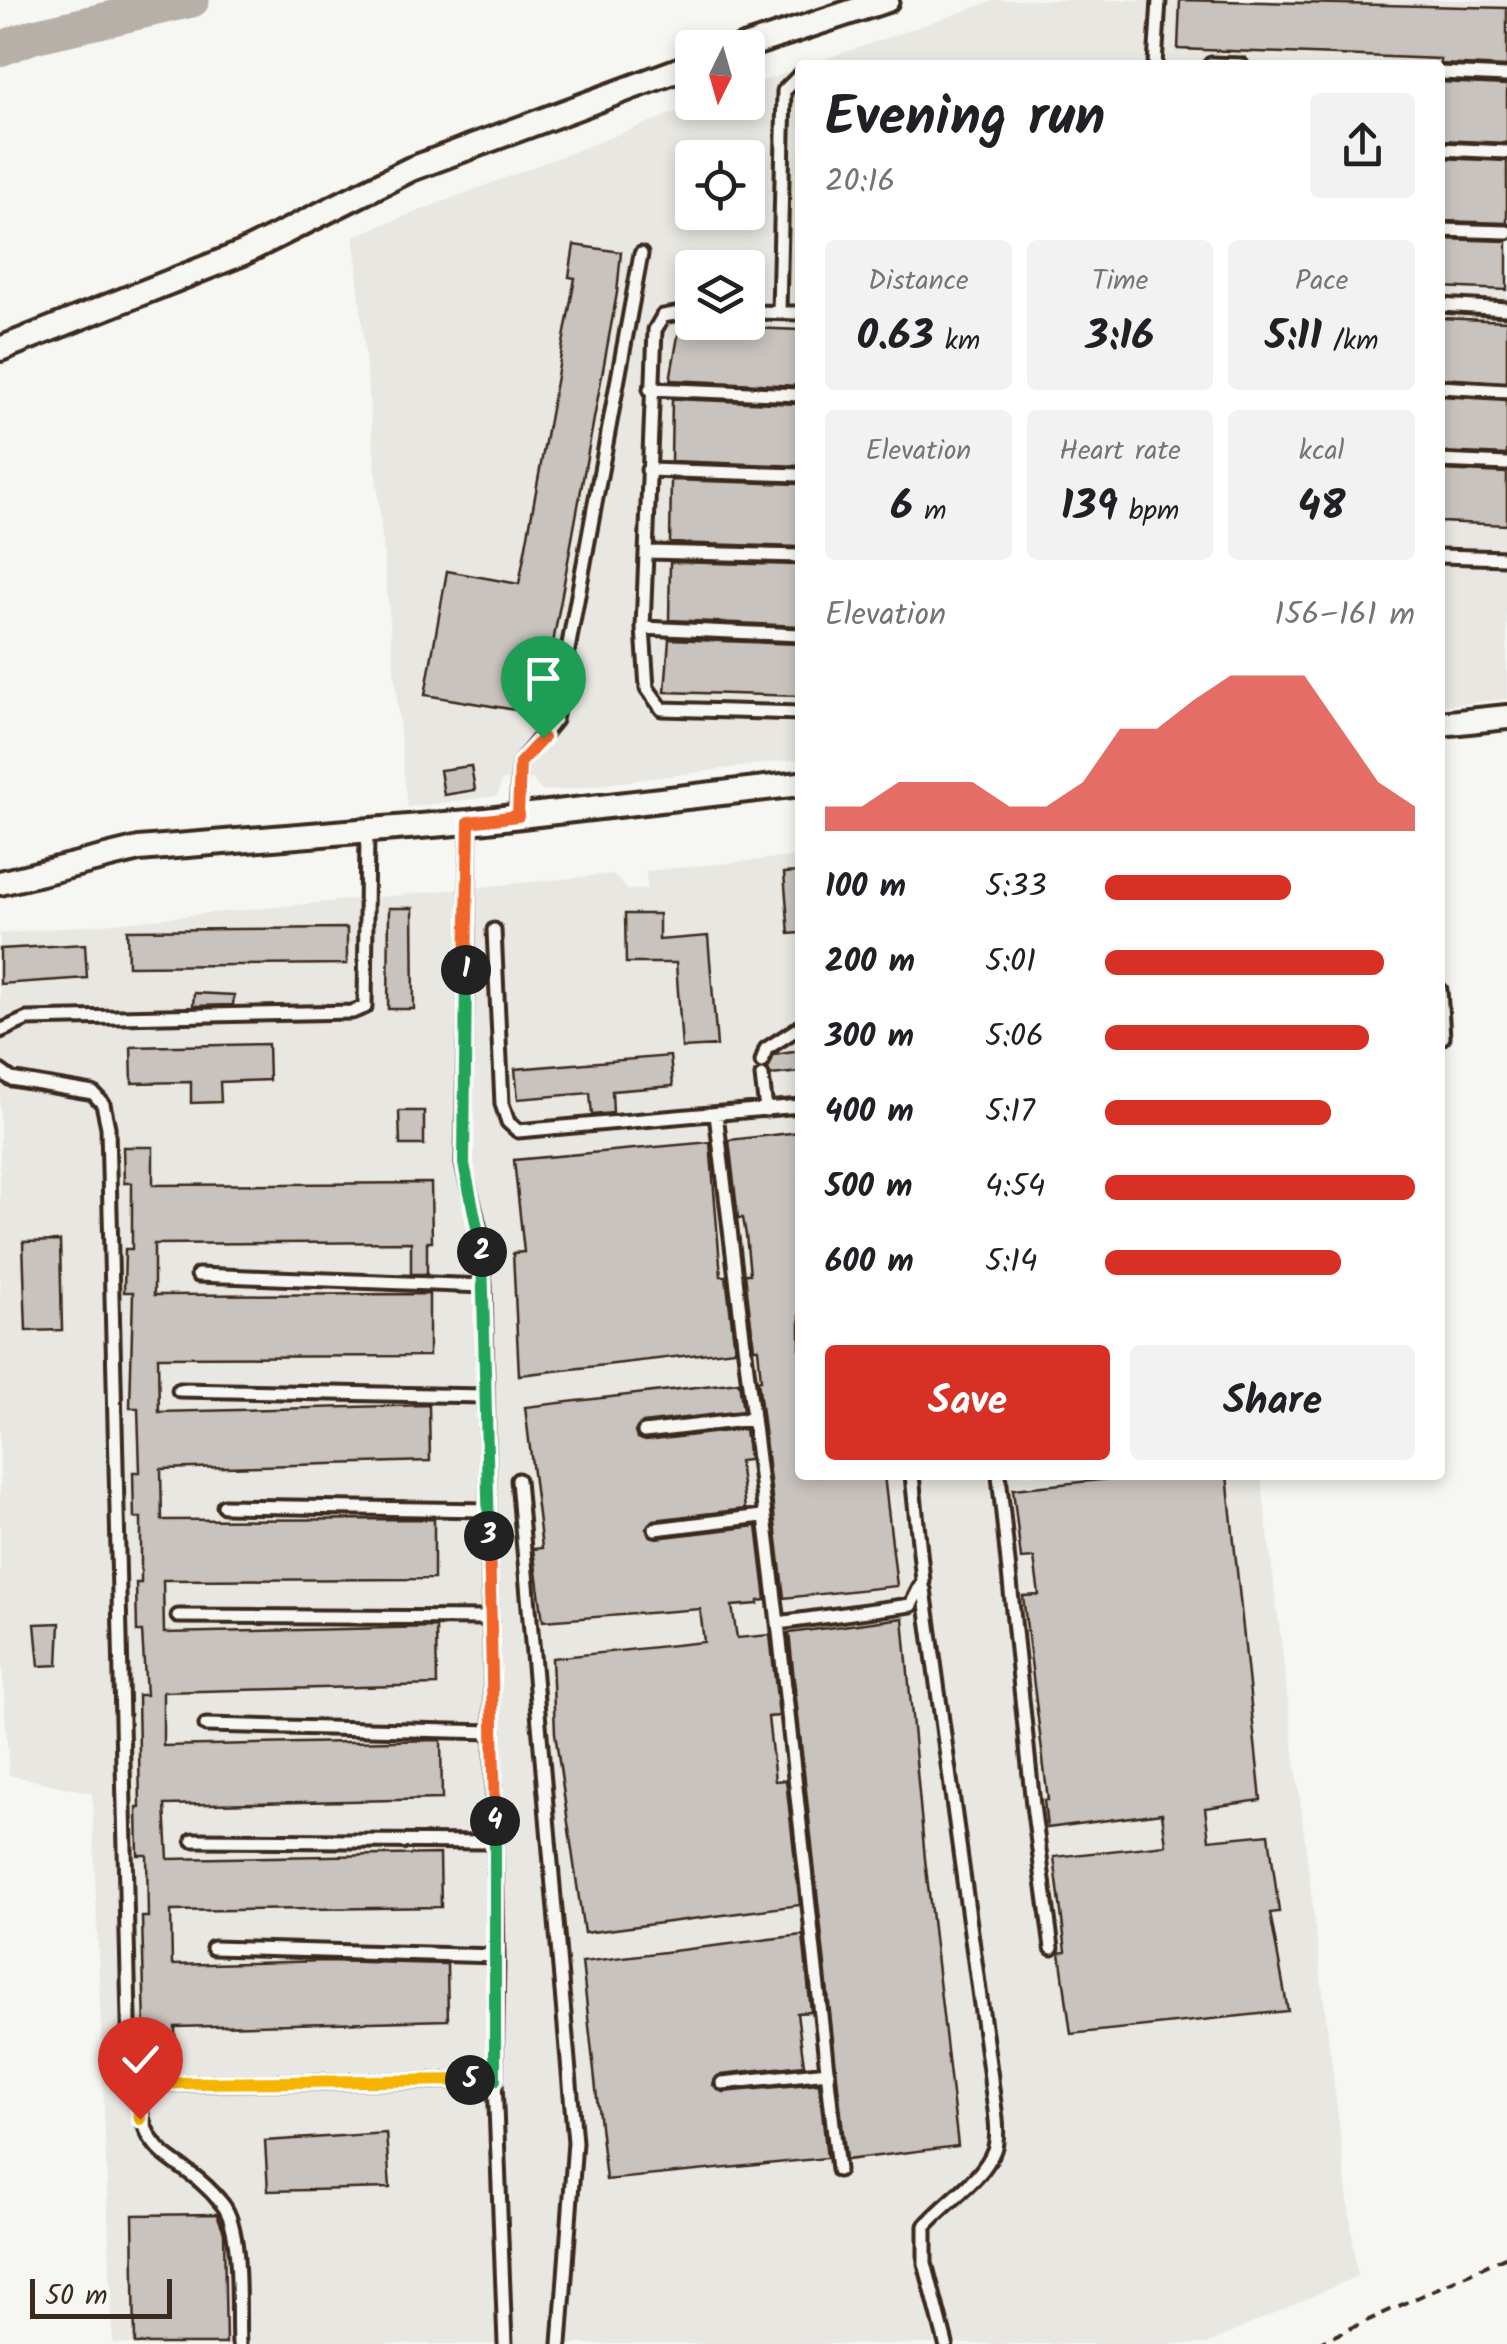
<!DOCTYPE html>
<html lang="en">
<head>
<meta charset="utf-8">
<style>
	body { margin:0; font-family:Kalam,sans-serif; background:#f2f2f2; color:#202124; height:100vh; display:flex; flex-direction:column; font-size:38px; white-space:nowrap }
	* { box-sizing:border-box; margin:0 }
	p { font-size:32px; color:#757577 }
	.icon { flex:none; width:55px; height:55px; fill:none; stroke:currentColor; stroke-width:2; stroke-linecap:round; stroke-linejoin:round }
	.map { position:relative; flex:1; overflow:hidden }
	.details { position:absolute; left:795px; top:60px; width:650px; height:1420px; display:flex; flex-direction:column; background:#fff; border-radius:10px; box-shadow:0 5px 15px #0003 }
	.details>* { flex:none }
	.needle { width:65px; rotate:185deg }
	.buttons { position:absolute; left:675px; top:30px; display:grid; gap:20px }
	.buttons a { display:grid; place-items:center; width:90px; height:90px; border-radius:10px; background:#fff; box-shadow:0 5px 15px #0003; font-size:50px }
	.scale { position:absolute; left:30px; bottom:25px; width:142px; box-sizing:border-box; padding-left:10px; border:5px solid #3b2a1e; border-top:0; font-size:28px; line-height:35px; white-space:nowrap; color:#3b2a1e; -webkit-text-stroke:8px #f6f6f2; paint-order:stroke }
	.pin { position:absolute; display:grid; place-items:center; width:85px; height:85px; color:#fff; margin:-102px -42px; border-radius:50% 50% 50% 0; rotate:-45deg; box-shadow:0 0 10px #0007 }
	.pin .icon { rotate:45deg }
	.km { position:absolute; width:50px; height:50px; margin:-25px; border-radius:50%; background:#222; color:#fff; font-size:28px; line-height:50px; text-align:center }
	.round { display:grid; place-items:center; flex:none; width:105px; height:105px; border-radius:10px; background:#f2f2f2 }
	.overview { display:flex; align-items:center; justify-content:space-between; height:170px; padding:0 30px }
	h1 { font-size:55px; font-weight:700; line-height:75px }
	.metrics { display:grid; grid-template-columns:repeat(3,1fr); gap:15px; height:170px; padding:10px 30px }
	.metrics div { display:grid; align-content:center; border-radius:10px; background:#f2f2f2; text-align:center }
	.metrics b { font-size:42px; font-weight:700 }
	.metrics small { font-size:28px; font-weight:400 }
	.metrics p { font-size:28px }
	.chart { height:280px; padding:20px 30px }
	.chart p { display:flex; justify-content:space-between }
	.chart svg { width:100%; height:180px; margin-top:10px; fill:#d93025; opacity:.7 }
	.action { display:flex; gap:20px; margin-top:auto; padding:20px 30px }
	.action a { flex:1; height:115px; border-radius:10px; background:#d93025; color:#fff; font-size:40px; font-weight:700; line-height:115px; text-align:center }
	.action a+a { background:#f2f2f2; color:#202124 }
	ul { padding:0 30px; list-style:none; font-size:32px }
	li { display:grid; grid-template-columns:160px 120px 1fr; align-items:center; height:75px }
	li i { height:25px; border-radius:12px; background:#d93025 }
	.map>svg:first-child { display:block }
	.built { fill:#e8e7e2; fill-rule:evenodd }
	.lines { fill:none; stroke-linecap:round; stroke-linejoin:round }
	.river { stroke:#b6b0a9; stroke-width:35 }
	.building { fill:#c8c3be; stroke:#3b2a1e; stroke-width:2.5 }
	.service-casing { stroke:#3b2a1e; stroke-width:19 }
	.minor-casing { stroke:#3b2a1e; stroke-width:30 }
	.path { stroke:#3b2a1e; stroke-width:4; stroke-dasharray:10 8; stroke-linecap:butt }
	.service { stroke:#f6f6f2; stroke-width:11 }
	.minor { stroke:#f6f6f2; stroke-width:22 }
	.split-1-casing { stroke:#fff; stroke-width:20 }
	.split-2-casing { stroke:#fff; stroke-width:20 }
	.split-3-casing { stroke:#fff; stroke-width:20 }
	.split-4-casing { stroke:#fff; stroke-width:20 }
	.split-5-casing { stroke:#fff; stroke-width:20 }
	.split-6-casing { stroke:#fff; stroke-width:20 }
	.split-7-casing { stroke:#fff; stroke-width:20 }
	.split-1 { stroke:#f0652b; stroke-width:12 }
	.split-2 { stroke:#22a559; stroke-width:12 }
	.split-3 { stroke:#22a559; stroke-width:12 }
	.split-4 { stroke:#f0652b; stroke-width:12 }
	.split-5 { stroke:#22a559; stroke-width:12 }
	.split-6 { stroke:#f5b400; stroke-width:12 }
	.split-7 { stroke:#f5b400; stroke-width:12 }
</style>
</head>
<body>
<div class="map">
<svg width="1507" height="2344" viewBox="0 0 1507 2344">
	<rect width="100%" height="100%" fill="#f6f6f2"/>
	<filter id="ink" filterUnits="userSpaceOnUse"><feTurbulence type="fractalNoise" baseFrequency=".01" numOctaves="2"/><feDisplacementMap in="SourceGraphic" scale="20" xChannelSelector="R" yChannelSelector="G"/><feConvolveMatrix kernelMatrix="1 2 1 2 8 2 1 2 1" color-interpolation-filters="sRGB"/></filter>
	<g filter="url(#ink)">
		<path class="built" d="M996,0H1507V699L1440,706V65H808Z
			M800,68V759L559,790L541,791L532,778L502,780L497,796L407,807L354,236L700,103L748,102V86ZM692,158H748V212H692ZM692,268H748V322H692Z
			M800,856V1475H1261L1357,2276L1207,2344H113L92,1793L9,1775L0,1629V934L613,874L628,890L647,889L646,871Z"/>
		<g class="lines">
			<path class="river" d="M0,49L34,36L192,0"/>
		</g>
		<path class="building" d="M1180,0L1507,8V67L1440,64V59L1178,49Z
			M1440,82L1507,85V143L1440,140Z
			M1440,158L1507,161V223L1440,221Z
			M1440,239L1507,241V290L1440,287Z
			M574,245L621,252L617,293L540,714L425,695L447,571L519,584L575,278L569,277Z
			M1440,318L1507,321V382L1440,378Z
			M680,325L800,330V386L670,380Z
			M1440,396L1507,400V455L1440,452Z
			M672,399L800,404V466L671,461Z
			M1440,470L1507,473V525L1440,522Z
			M671,480L800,484V547L670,543Z
			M670,562L800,565V626L669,620Z
			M669,639L800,644V696L665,692Z
			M471,766L475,790L444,795L440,770Z
			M800,872V933L789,934L784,873Z
			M389,908H413L414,1009H388Z
			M625,914H659V940L708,936L717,1046L682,1048L676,963H626Z
			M347,928V964L128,966L127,930Z
			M85,944L87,978L0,984V949Z
			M194,993L234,995L233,1005L193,1006Z
			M268,1044L269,1080L220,1082L221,1102L191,1103V1082L132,1083L131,1047Z
			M800,1051V1072L771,1075L768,1069L774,1055Z
			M670,1056L673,1086L612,1091L613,1113L592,1115L590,1093L518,1099L515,1069Z
			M399,1111H424V1145H400Z
			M800,1132V1475H884L897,1586L784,1598L758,1380H761L758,1348H754L745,1274H750L746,1235L743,1218H738L729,1140Z
			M710,1142L721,1276H726L735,1350L519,1375L513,1253L524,1252L514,1160Z
			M123,1147H153V1185L431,1183L432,1242H427V1274H411V1242L154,1244V1295L429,1294V1356L158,1357L159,1412L429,1405L430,1461L161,1469L162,1520L434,1519V1579L163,1580L164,1633L436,1627L437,1685L163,1692V1746L441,1740L442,1799L165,1805L168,1859L440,1854L441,1907L171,1911L172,1965L325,1961L447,1964L448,2020L175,2027L176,2066H146L142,1917H148L147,1855H138L137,1808H140L138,1695H146L142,1632H137L136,1583H141V1518H134L133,1472H140L138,1408H130L133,1292H124L125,1249H132V1183H124Z
			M60,1241L62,1330L26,1331L23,1242Z
			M739,1382L743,1411L643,1423L635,1432L637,1438L645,1441L745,1429L749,1460L739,1461L745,1509L654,1520L646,1529L656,1538L757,1526L766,1600L758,1601V1604L732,1606L737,1638L770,1635L779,1716L768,1717L775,1781L786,1780L800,1905L584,1933L555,1733L552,1658L704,1642L700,1609L543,1621L533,1549L542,1548L525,1407Z
			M1148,1475H1227L1261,1800L1205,1808L1209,1840L1269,1834L1279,1912L1270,1913L1288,2011L1071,2034L1060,1953L1066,1951L1054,1857L1166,1845L1162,1813L1047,1828L1044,1800H1048L1023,1596L1039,1595L1034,1558L1021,1559L1013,1489Z
			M903,1618L925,1859L958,2146L846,2160L789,1633Z
			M60,1623L58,1665L39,1666L35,1624Z
			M803,1935L811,2012L797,2013L804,2065L721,2074L713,2085L723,2092L819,2083L827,2158L606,2180L582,1962Z
			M386,2133L390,2188L268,2191L265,2141Z
			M217,2214L224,2232L226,2344H135L133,2215Z"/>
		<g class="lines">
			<defs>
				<path id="service" d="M1211,64L1241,65
					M1155,65L1159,0
					M1440,73L1507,76
					M1440,149L1507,152
					M1440,230L1507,232
					M1440,305L1507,309
					M692,311L663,316L655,330L643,628L647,688L662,709L800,713
					M748,312L800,313
					M779,313L784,91L800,75
					M1440,387L1507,391
					M650,389L800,395
					M1440,461L1507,464
					M648,470L800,475
					M649,552L800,556
					M1440,556L1507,558
					M643,628L800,635
					M517,816L520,763L555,720L641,254
					M494,930L502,1104L508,1122L518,1131L800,1106
					M1440,990L1443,1037
					M0,1031L27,1019L352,1012L365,1007L367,831
					M762,1062L766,1049L800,1027
					M0,1071L11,1079L93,1093L103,1104L108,1127L130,2061L136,2084L495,2080L497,1956L484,1286L480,1233L463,1164L469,822
					M762,1076L766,1110
					M716,1114L778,1623
					M198,1275L484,1286
					M179,1390L483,1396
					M644,1432L752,1419
					M999,1475L1033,1805L1052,1948
					M518,1480L575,2142L560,2344
					M224,1506L488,1510
					M655,1529L762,1516
					M924,1589L991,2078C992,2098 1001,2131 994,2150C982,2181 946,2201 925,2226V2263L946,2344
					M178,1616L490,1618
					M206,1725L493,1732
					M193,1840L495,1842
					M213,1948L497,1956
					M495,2080L505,2344
					M722,2083L828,2072
					M136,2084C144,2170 180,2150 223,2205C243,2231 237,2310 239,2344
					M838,2170L778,1623L911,1605L923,1581L912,1475"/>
				<path id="minor" d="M741,48L887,0
					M0,349L243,253L411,169L692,65
					M1440,724L1507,717
					M0,883L139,849L469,822L800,784"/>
			</defs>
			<use href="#service" class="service-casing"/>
			<use href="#minor" class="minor-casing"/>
			<path class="path" d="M1317,2344L1507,2256"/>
			<use href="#service" class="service"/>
			<use href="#minor" class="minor"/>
		</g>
	</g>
	<g class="lines" filter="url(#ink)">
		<defs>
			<path id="split-1" d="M466,970L469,822L518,816L520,763L543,738"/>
			<path id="split-2" d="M466,970L464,1164L482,1252"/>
			<path id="split-3" d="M482,1252L489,1536"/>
			<path id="split-4" d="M489,1536L495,1821"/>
			<path id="split-5" d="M470,2080H495V1821"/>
			<path id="split-6" d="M185,2083L470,2080"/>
			<path id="split-7" d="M140,2119L136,2084L185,2083"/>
		</defs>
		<use href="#split-1" class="split-1-casing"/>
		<use href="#split-2" class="split-2-casing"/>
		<use href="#split-3" class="split-3-casing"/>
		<use href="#split-4" class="split-4-casing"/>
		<use href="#split-5" class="split-5-casing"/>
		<use href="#split-6" class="split-6-casing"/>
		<use href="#split-7" class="split-7-casing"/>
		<use href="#split-1" class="split-1"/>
		<use href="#split-2" class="split-2"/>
		<use href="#split-3" class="split-3"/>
		<use href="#split-4" class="split-4"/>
		<use href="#split-5" class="split-5"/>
		<use href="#split-6" class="split-6"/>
		<use href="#split-7" class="split-7"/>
	</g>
</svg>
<div class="buttons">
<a><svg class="needle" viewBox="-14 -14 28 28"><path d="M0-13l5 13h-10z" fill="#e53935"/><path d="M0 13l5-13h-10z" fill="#757577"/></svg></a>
<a><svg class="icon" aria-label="locate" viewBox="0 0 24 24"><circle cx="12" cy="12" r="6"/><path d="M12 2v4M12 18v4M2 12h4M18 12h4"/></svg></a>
<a><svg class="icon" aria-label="layers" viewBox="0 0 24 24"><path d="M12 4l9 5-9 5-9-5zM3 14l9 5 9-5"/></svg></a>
</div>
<div class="scale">50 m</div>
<div class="pin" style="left:543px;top:738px;background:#1e9e55"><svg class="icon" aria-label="arrive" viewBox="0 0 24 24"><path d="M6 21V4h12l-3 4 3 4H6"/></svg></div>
<div class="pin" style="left:140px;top:2119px;background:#d93025"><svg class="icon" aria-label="check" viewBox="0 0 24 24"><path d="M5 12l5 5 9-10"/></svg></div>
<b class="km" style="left:466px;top:970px">1</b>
<b class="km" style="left:482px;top:1252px">2</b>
<b class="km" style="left:489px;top:1536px">3</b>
<b class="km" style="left:495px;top:1821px">4</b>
<b class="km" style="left:470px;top:2080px">5</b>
<section class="details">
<div class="overview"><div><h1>Evening run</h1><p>20:16</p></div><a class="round"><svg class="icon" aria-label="share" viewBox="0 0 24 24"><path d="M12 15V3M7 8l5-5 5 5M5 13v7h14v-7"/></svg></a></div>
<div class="metrics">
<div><p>Distance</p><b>0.63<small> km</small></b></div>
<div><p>Time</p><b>3:16</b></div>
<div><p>Pace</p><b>5:11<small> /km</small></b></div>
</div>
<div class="metrics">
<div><p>Elevation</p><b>6<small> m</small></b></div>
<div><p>Heart rate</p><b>139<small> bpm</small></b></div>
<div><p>kcal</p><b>48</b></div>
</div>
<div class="chart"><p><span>Elevation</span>156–161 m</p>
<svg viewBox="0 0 160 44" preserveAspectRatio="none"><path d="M0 44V38L10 38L20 32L30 32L40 32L50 38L60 38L70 32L80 19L90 19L100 12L110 6L120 6L130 6L140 19L150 32L160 38V44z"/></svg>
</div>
<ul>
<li><b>100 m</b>5:33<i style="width:60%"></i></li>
<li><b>200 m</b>5:01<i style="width:90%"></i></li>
<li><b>300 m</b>5:06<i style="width:85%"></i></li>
<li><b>400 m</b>5:17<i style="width:73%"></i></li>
<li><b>500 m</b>4:54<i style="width:100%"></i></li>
<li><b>600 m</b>5:14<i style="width:76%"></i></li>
</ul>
<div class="action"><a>Save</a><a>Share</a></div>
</section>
</div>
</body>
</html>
